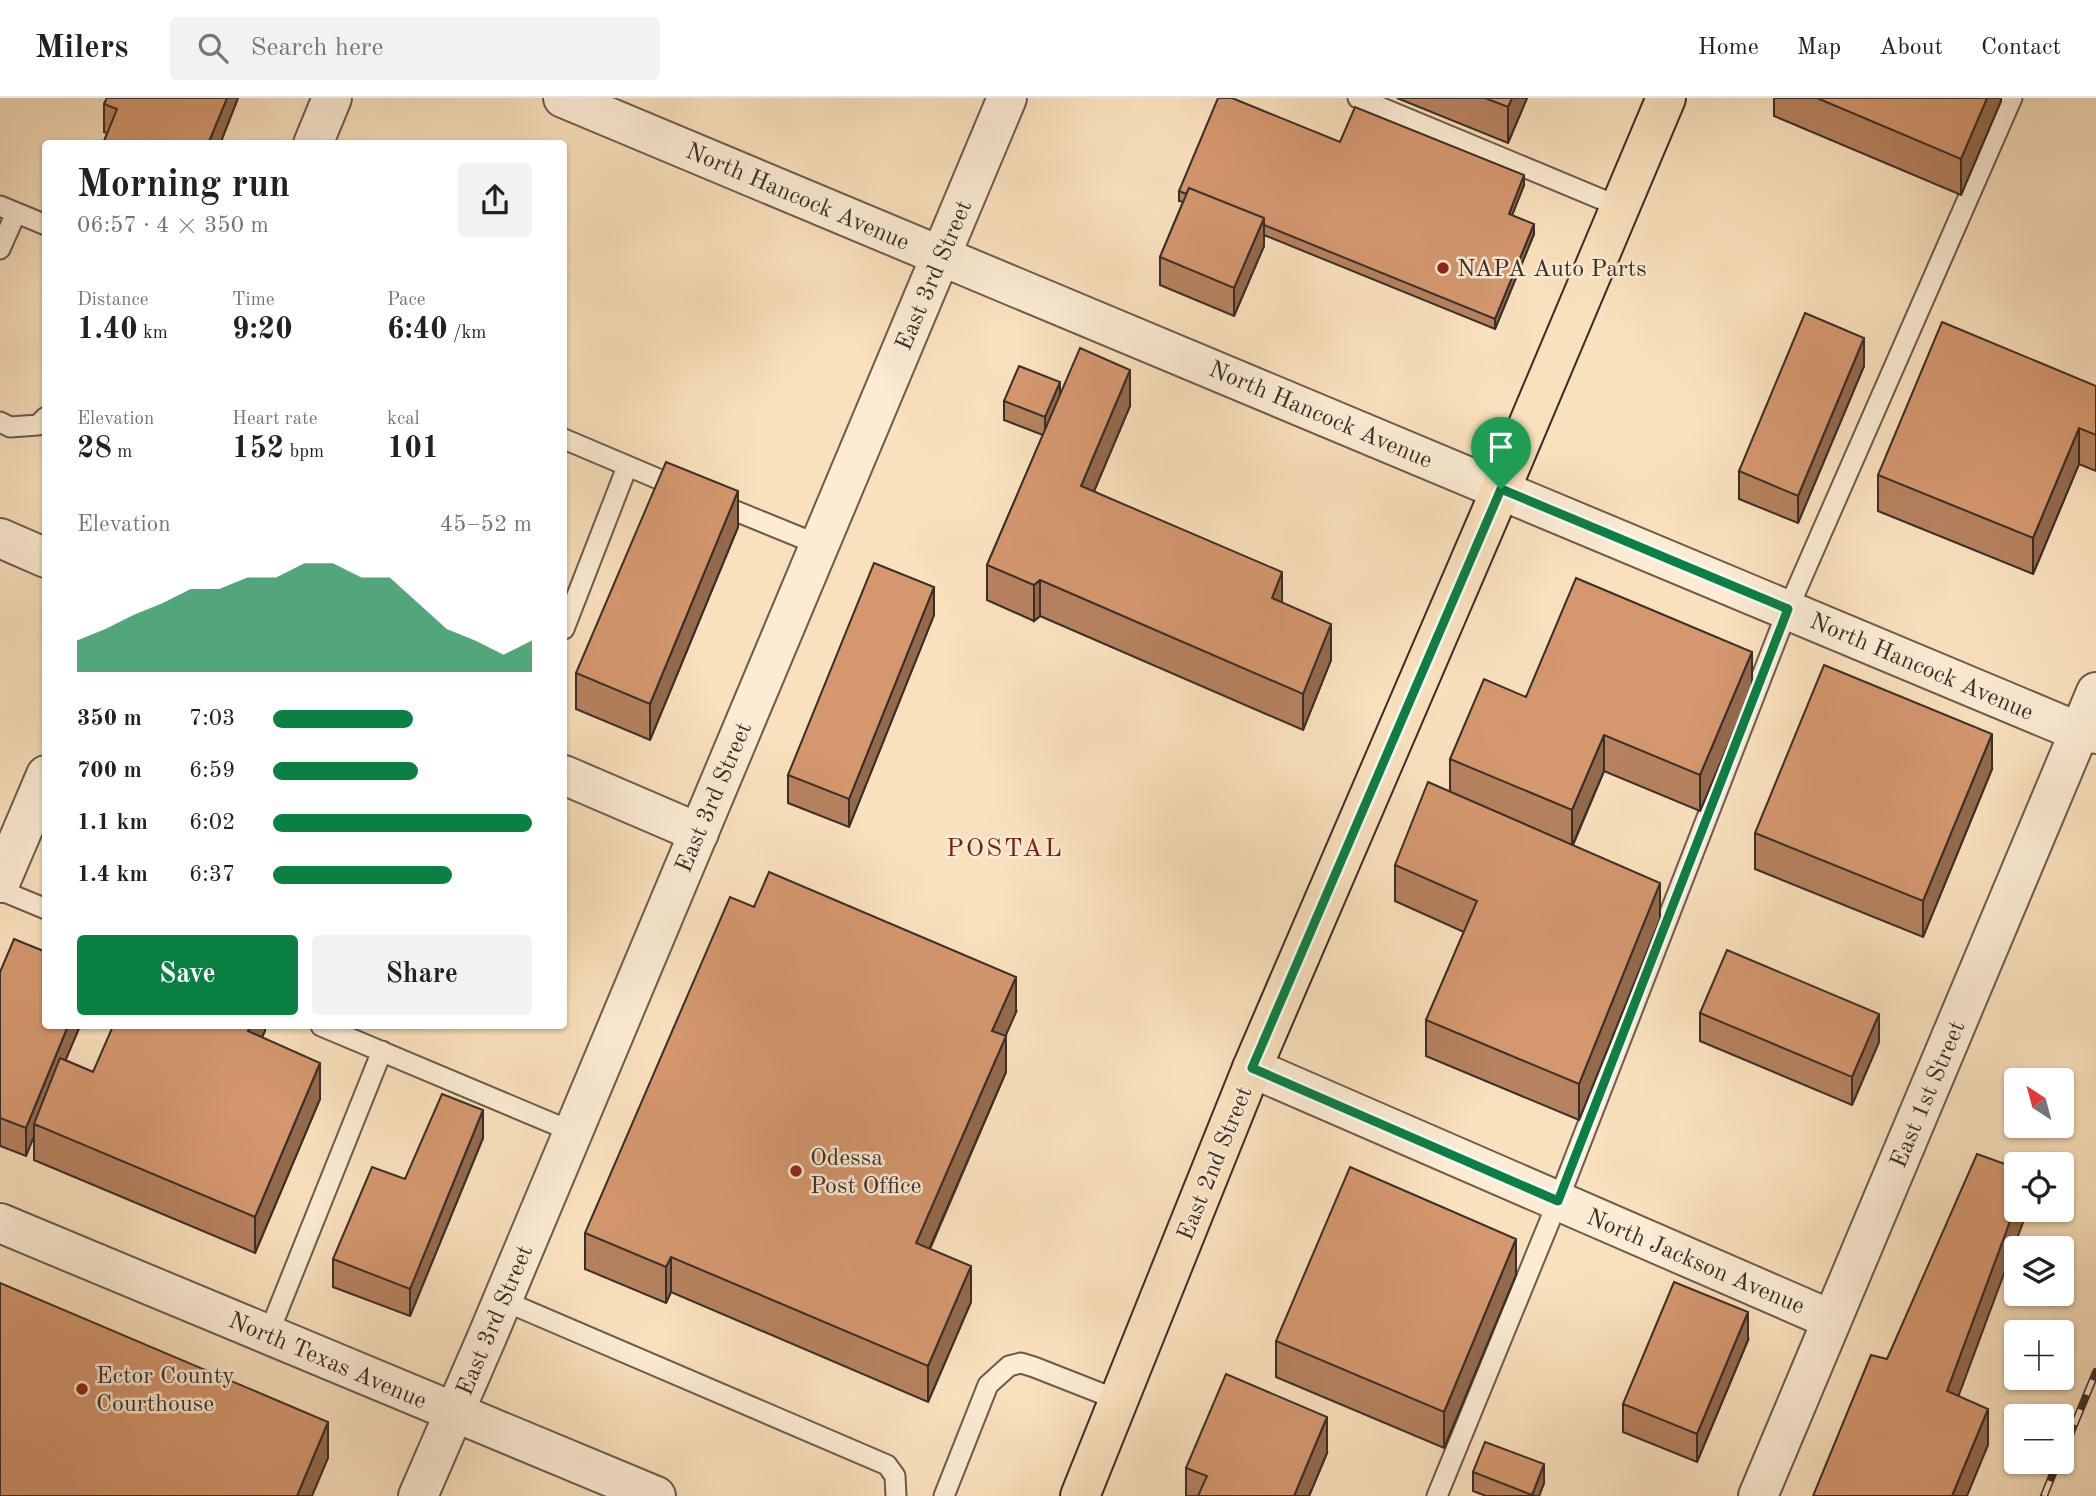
<!DOCTYPE html>
<html lang="en">
<head>
<meta charset="utf-8">
<style>
	body { margin:0; font-family:"Old Standard TT",serif; background:#f2f2f2; color:#202124; height:100vh; display:flex; flex-direction:column; font-size:26px; white-space:nowrap }
	* { box-sizing:border-box; margin:0 }
	p { font-size:23px; color:#757577 }
	.icon { flex:none; width:38px; height:38px; fill:none; stroke:currentColor; stroke-width:2; stroke-linecap:round; stroke-linejoin:round }
	.map { position:relative; flex:1; overflow:hidden }
	.side { position:absolute; left:42px; top:42px; width:525px; height:889px; display:flex; flex-direction:column; background:#fff; border-radius:7px; box-shadow:0 2px 5px #0004 }
	.side>* { flex:none }
	.needle { width:46px; rotate:324deg }
	.controls { position:absolute; left:2004px; top:970px; display:grid; gap:14px }
	.controls a { display:grid; place-items:center; width:70px; height:70px; border-radius:7px; background:#fff; box-shadow:0 2px 5px #0004; font-size:35px }
	.pin { position:absolute; display:grid; place-items:center; width:60px; height:60px; color:#fff; margin:-72px -30px; border-radius:50% 50% 50% 0; rotate:-45deg; box-shadow:0 0 7px #0007 }
	.pin .icon { rotate:45deg }
	.round { display:grid; place-items:center; flex:none; width:74px; height:74px; border-radius:7px; background:#f2f2f2 }
	.headline { display:flex; align-items:center; justify-content:space-between; height:119px; padding:0 35px }
	h1 { font-size:38px; font-weight:700; line-height:52px }
	.metrics { display:grid; grid-template-columns:repeat(3,1fr); gap:10px; height:119px; padding:7px 35px }
	.metrics div { display:grid; align-content:center }
	.metrics b { font-size:30px; font-weight:700 }
	.metrics small { font-size:19px; font-weight:400 }
	.metrics p { font-size:19px }
	.chart { height:196px; padding:14px 35px }
	.chart p { display:flex; justify-content:space-between }
	.chart svg { width:100%; height:126px; margin-top:7px; fill:#0b8043; opacity:.7 }
	.cta { display:flex; gap:14px; margin-top:auto; padding:14px 35px }
	.cta a { flex:1; height:80px; border-radius:7px; background:#0b8043; color:#fff; font-size:28px; font-weight:700; line-height:80px; text-align:center }
	.cta a+a { background:#f2f2f2; color:#202124 }
	ul { padding:0 35px; list-style:none; font-size:23px }
	li { display:grid; grid-template-columns:112px 84px 1fr; align-items:center; height:52px }
	li i { height:18px; border-radius:9px; background:#0b8043 }
	header { display:flex; align-items:center; gap:42px; box-sizing:border-box; height:98px; padding:0 35px; background:#fff; border-bottom:2px solid #e0e0e0 }
	header strong { font-size:33px }
	nav { display:flex; gap:38px; margin-inline-start:auto; font-size:24px }
	.search { width:490px; height:63px; background:#f2f2f2; display:flex; align-items:center; gap:18px; box-sizing:border-box; padding:0 24px; border-radius:7px; color:#757577; font-size:26px }
	.map>svg:first-child { display:block }
	.lines { fill:none; stroke-linecap:round; stroke-linejoin:round }
	.service-casing { stroke:#6b5b4d; stroke-width:23 }
	.minor-casing { stroke:#6b5b4d; stroke-width:42 }
	.tertiary-casing { stroke:#6b5b4d; stroke-width:42 }
	.primary-casing { stroke:#3b2e28; stroke-width:42 }
	.service { stroke:#fcecd4; stroke-width:19 }
	.minor { stroke:#fcecd4; stroke-width:38 }
	.tertiary { stroke:#fcecd4; stroke-width:38 }
	.primary { stroke:#fae1bd; stroke-width:38 }
	.rail-casing { stroke:#3b2e28; stroke-width:8 }
	.rail { stroke:#fcecd4; stroke-width:5; stroke-dasharray:16; stroke-linecap:butt }
	.wall { fill:#b6825f; stroke:#3b2e28; stroke-width:2 }
	.shaded-wall { fill:#946a4d; stroke:#3b2e28; stroke-width:2 }
	.building { fill:#d4976e; stroke:#3b2e28; stroke-width:2 }
	.route-casing { stroke:#fff; stroke-width:14 }
	.route { stroke:#0b8043; stroke-width:9 }
	.poi-dot { fill:#8f2418; stroke:#fcecd4; stroke-width:2.5 }
	.labels { text-anchor:middle; stroke-width:5; stroke-linejoin:round; paint-order:stroke }
	.street-label { font-size:24px; fill:#3b2e28; stroke:#fcecd4 }
	.poi-label { font-size:24px; fill:#3b2e28; stroke:#fcecd4; text-anchor:start }
	.neighbourhood-label { font-size:26px; letter-spacing:2px; fill:#7a1f14; stroke:#fcecd4 }
</style>
</head>
<body>
<header>
<strong>Milers</strong>
<div class="search"><svg class="icon" aria-label="search" viewBox="0 0 24 24"><circle cx="10" cy="10" r="6"/><path d="M15 15l6 6"/></svg>Search here</div>
<nav><a>Home</a><a>Map</a><a>About</a><a>Contact</a></nav>
</header>
<div class="map">
<svg width="2096" height="1398" viewBox="0 0 2096 1398">
	<rect width="100%" height="100%" fill="#fae1bd"/>
	<filter id="stains"><feTurbulence type="fractalNoise" baseFrequency=".00286" numOctaves="4"/><feColorMatrix values="0 0 0 0 .2 0 0 0 0 .09 0 0 0 0 .02 0 0 0 .5 -.17"/></filter>
	<radialGradient id="worn" r=".72"><stop offset=".6" stop-color="#630" stop-opacity="0"/><stop offset="1" stop-color="#630" stop-opacity=".3"/></radialGradient>
	<g class="lines">
		<defs>
			<path id="service" d="M1358,0L1620,109
				M0,108L46,127
				M0,151L16,115
				M0,324L10,329L38,327L46,319
				M564,341L682,391
				M716,405L819,447
				M564,531L627,369
				M0,792L46,811
				M321,928L573,1034
				M502,1202L887,1367L895,1378L896,1398
				M268,1237L382,953
				M944,1398L988,1287L1009,1268L1021,1265L1034,1269L1118,1302
				M1437,1398L1558,1103L1788,511L2012,0"/>
			<path id="minor" d="M563,0L2079,634L2096,636
				M313,46L332,0
				M0,440L46,460
				M564,677L699,735
				M0,785L46,677
				M1252,970L1832,1222
				M0,1125L656,1398
				M1758,1398L2096,594"/>
			<path id="tertiary" d="M418,1398L487,1239L1007,0"/>
			<path id="primary" d="M1080,1398L1252,970L1501,391L1666,0"/>
		</defs>
		<use href="#service" class="service-casing"/>
		<use href="#minor" class="minor-casing"/>
		<use href="#tertiary" class="tertiary-casing"/>
		<use href="#primary" class="primary-casing"/>
		<use href="#service" class="service"/>
		<use href="#minor" class="minor"/>
		<use href="#tertiary" class="tertiary"/>
		<use href="#primary" class="primary"/>
		<defs>
			<path id="rail" d="M2062,1356L2096,1274
				M2044,1398L2058,1363"/>
		</defs>
		<use href="#rail" class="rail-casing"/>
		<use href="#rail" class="rail"/>
	</g>
	<path class="wall" d="M107,0H238L220,46H103L107,35L104,34V6Z
		M1397,0H1527L1508,45Z
		M1774,0H2001V3L1961,97L1774,18Z
		M1340,44L1524,87L1512,117L1534,136L1495,231L1264,137V148L1234,218L1160,187V159L1183,104L1179,103V93Z
		M1864,268L1798,425L1739,401V373Z
		M2096,288V373L2079,366L2033,476L1878,413V377Z
		M1060,298L1130,308L1094,393L1282,504L1331,562L1303,632L1040,518L1034,523L987,502V467L1043,337L1004,322V303Z
		M738,429L650,642L576,611V575Z
		M934,517L849,729L788,705V677Z
		M1752,590L1700,713L1604,673L1573,747L1660,821L1579,1022L1426,958V922L1464,834L1395,803V767L1450,694V661L1526,599Z
		M1992,671L1923,839L1755,771V735Z
		M0,874L46,928H80L65,962L93,974L265,928V933L262,939L320,1001L255,1155L34,1062V1038L26,1058L0,1048Z
		M1016,914L1005,938L1006,974L930,1151L971,1204L928,1304L671,1194L666,1205L585,1171V1135Z
		M1700,915L1879,944L1852,1007L1700,943Z
		M483,1040L410,1218L333,1189V1161Z
		M1516,1177L1444,1350L1276,1279V1243Z
		M1748,1242L1697,1364L1623,1334V1306Z
		M1327,1355L1309,1398H1186V1370Z
		M1473,1374L1544,1385L1539,1398H1486L1473,1393Z"/>
	<path class="shaded-wall" d="M227,0H238L220,46H208Z
		M1512,0H1527L1508,45V9Z
		M1987,0H2001V3L1961,97V61Z
		M1524,77V87L1509,125V116Z
		M1264,120V148L1234,218V190Z
		M1534,126V136L1495,231V221Z
		M1864,240V268L1798,425V398Z
		M1130,272V308L1081,424V388Z
		M1060,284V303L1045,338V319Z
		M2079,330V366L2033,476V440Z
		M738,393V429L650,642V606Z
		M1282,474V510L1272,500Z
		M1040,482V518L1034,523V487Z
		M934,489V517L849,729V701Z
		M1331,526V562L1303,632V596Z
		M1752,554V590L1700,713V677Z
		M1992,636V671L1923,839V803Z
		M1604,637V673L1572,748V712Z
		M1660,785V821L1579,1022V986Z
		M1016,879V914L992,969V933Z
		M1879,916V944L1852,1007V979Z
		M68,928H80L38,1028L34,1026V1038L26,1058V1030Z
		M251,928H265V933L248,969V933Z
		M1006,938V974L916,1181V1145Z
		M320,965V1001L255,1155V1119Z
		M483,1012V1040L410,1218V1191Z
		M2016,1107V1111H2028L1947,1329V1293Z
		M1516,1141V1177L1444,1350V1314Z
		M671,1159V1194L666,1205V1169Z
		M971,1168V1204L928,1304V1268Z
		M1748,1214V1242L1697,1364V1336Z
		M1988,1311V1347L1967,1398H1952Z
		M1327,1319V1355L1309,1398H1294Z
		M328,1324V1360L312,1398H297Z
		M1544,1366V1385L1539,1398H1532Z"/>
	<path class="building" d="M107,0H227L208,46H103L117,11L104,6Z
		M1218,0H1232L1340,44L1355,9L1524,77L1509,116L1534,126L1495,221L1264,127V120L1189,90L1186,96L1179,93Z
		M1485,0H1512L1508,9Z
		M1817,0H1987L1961,61Z
		M1189,90L1264,120L1234,190L1160,159Z
		M1805,215L1864,240L1798,398L1739,373Z
		M1942,224L2096,288V337L2079,330L2033,440L1878,377Z
		M1080,250L1130,272L1081,388L1282,474L1272,500L1331,526L1303,596L1040,482L1034,487L987,467Z
		M1019,268L1060,284L1045,319L1004,303Z
		M666,364L738,393L650,606L576,575Z
		M874,465L934,489L849,701L788,677Z
		M1576,480L1752,554L1700,677L1604,637L1572,712L1450,661L1484,581L1526,599Z
		M1824,567L1992,636L1923,803L1755,735Z
		M1428,684L1660,785L1579,986L1426,922L1477,803L1395,767Z
		M769,774L1016,879L992,933L1006,938L916,1145L971,1168L928,1268L671,1159L666,1169L585,1135L730,799L754,809Z
		M14,841L46,854V928H68L26,1030L0,1020V874Z
		M1727,852L1879,916L1852,979L1700,915Z
		M113,928H251L248,933L320,965L255,1119L34,1026L60,960L93,974Z
		M442,996L483,1012L410,1191L333,1161L372,1069L405,1081Z
		M1977,1056L2016,1070V1107L1947,1293L1988,1311L1952,1398H1813L1871,1257L1887,1261Z
		M1350,1069L1516,1141L1444,1314L1276,1243Z
		M1674,1184L1748,1214L1697,1336L1623,1306Z
		M0,1185L328,1324L297,1398H0Z
		M1226,1276L1327,1319L1294,1398H1198L1207,1378L1186,1370Z
		M1485,1344L1544,1366L1532,1397L1473,1374Z"/>
	<g class="lines">
		<defs>
			<path id="route" d="M1501,391L1788,511L1558,1103L1252,970Z"/>
		</defs>
		<use href="#route" class="route-casing"/>
		<use href="#route" class="route"/>
	</g>
	<g class="poi-dot">
		<circle cx="1443" cy="170" r="7"/>
		<circle cx="796" cy="1073" r="7"/>
		<circle cx="82" cy="1291" r="7"/>
	</g>
	<g class="labels">
		<g class="street-label">
			<text transform="translate(798 98) rotate(23)" y="8">North Hancock Avenue</text>
			<text transform="translate(933 177) rotate(-67)" y="8">East 3rd Street</text>
			<text transform="translate(1321 316) rotate(23)" y="8">North Hancock Avenue</text>
			<text transform="translate(1922 568) rotate(23)" y="8">North Hancock Avenue</text>
			<text transform="translate(713 699) rotate(-67)" y="8">East 3rd Street</text>
			<text transform="translate(1927 996) rotate(-67)" y="8">East 1st Street</text>
			<text transform="translate(1214 1065) rotate(-68)" y="8">East 2nd Street</text>
			<text transform="translate(1696 1163) rotate(23)" y="8">North Jackson Avenue</text>
			<text transform="translate(494 1222) rotate(-67)" y="8">East 3rd Street</text>
			<text transform="translate(328 1262) rotate(23)" y="8">North Texas Avenue</text>
		</g>
		<g class="poi-label">
			<text x="1457" y="178">NAPA Auto Parts</text>
			<text x="810" y="1067">Odessa<tspan x="810" dy="28">Post Office</tspan></text>
			<text x="96" y="1285">Ector County<tspan x="96" dy="28">Courthouse</tspan></text>
		</g>
		<g class="neighbourhood-label">
			<text x="1005" y="758">POSTAL</text>
		</g>
	</g>
	<rect width="100%" height="100%" filter="url(#stains)"/>
	<rect width="100%" height="100%" fill="url(#worn)"/>
</svg>
<div class="controls">
<a><svg class="needle" viewBox="-14 -14 28 28"><path d="M0-13l5 13h-10z" fill="#e53935"/><path d="M0 13l5-13h-10z" fill="#757577"/></svg></a>
<a><svg class="icon" aria-label="locate" viewBox="0 0 24 24"><circle cx="12" cy="12" r="6"/><path d="M12 2v4M12 18v4M2 12h4M18 12h4"/></svg></a>
<a><svg class="icon" aria-label="layers" viewBox="0 0 24 24"><path d="M12 4l9 5-9 5-9-5zM3 14l9 5 9-5"/></svg></a>
<a>+</a>
<a>−</a>
</div>
<div class="pin" style="left:1501px;top:391px;background:#1e9e55"><svg class="icon" aria-label="arrive" viewBox="0 0 24 24"><path d="M6 21V4h12l-3 4 3 4H6"/></svg></div>
<section class="side">
<div class="headline"><div><h1>Morning run</h1><p>06:57 · 4 × 350 m</p></div><a class="round"><svg class="icon" aria-label="share" viewBox="0 0 24 24"><path d="M12 15V3M7 8l5-5 5 5M5 13v7h14v-7"/></svg></a></div>
<div class="metrics">
<div><p>Distance</p><b>1.40<small> km</small></b></div>
<div><p>Time</p><b>9:20</b></div>
<div><p>Pace</p><b>6:40<small> /km</small></b></div>
</div>
<div class="metrics">
<div><p>Elevation</p><b>28<small> m</small></b></div>
<div><p>Heart rate</p><b>152<small> bpm</small></b></div>
<div><p>kcal</p><b>101</b></div>
</div>
<div class="chart"><p><span>Elevation</span>45–52 m</p>
<svg viewBox="0 0 160 44" preserveAspectRatio="none"><path d="M0 44V33L10 29L20 24L30 20L40 15L50 15L60 11L70 11L80 6L90 6L100 11L110 11L120 20L130 29L140 33L150 38L160 33V44z"/></svg>
</div>
<ul>
<li><b>350 m</b>7:03<i style="width:54%"></i></li>
<li><b>700 m</b>6:59<i style="width:56%"></i></li>
<li><b>1.1 km</b>6:02<i style="width:100%"></i></li>
<li><b>1.4 km</b>6:37<i style="width:69%"></i></li>
</ul>
<div class="cta"><a>Save</a><a>Share</a></div>
</section>
</div>
</body>
</html>
